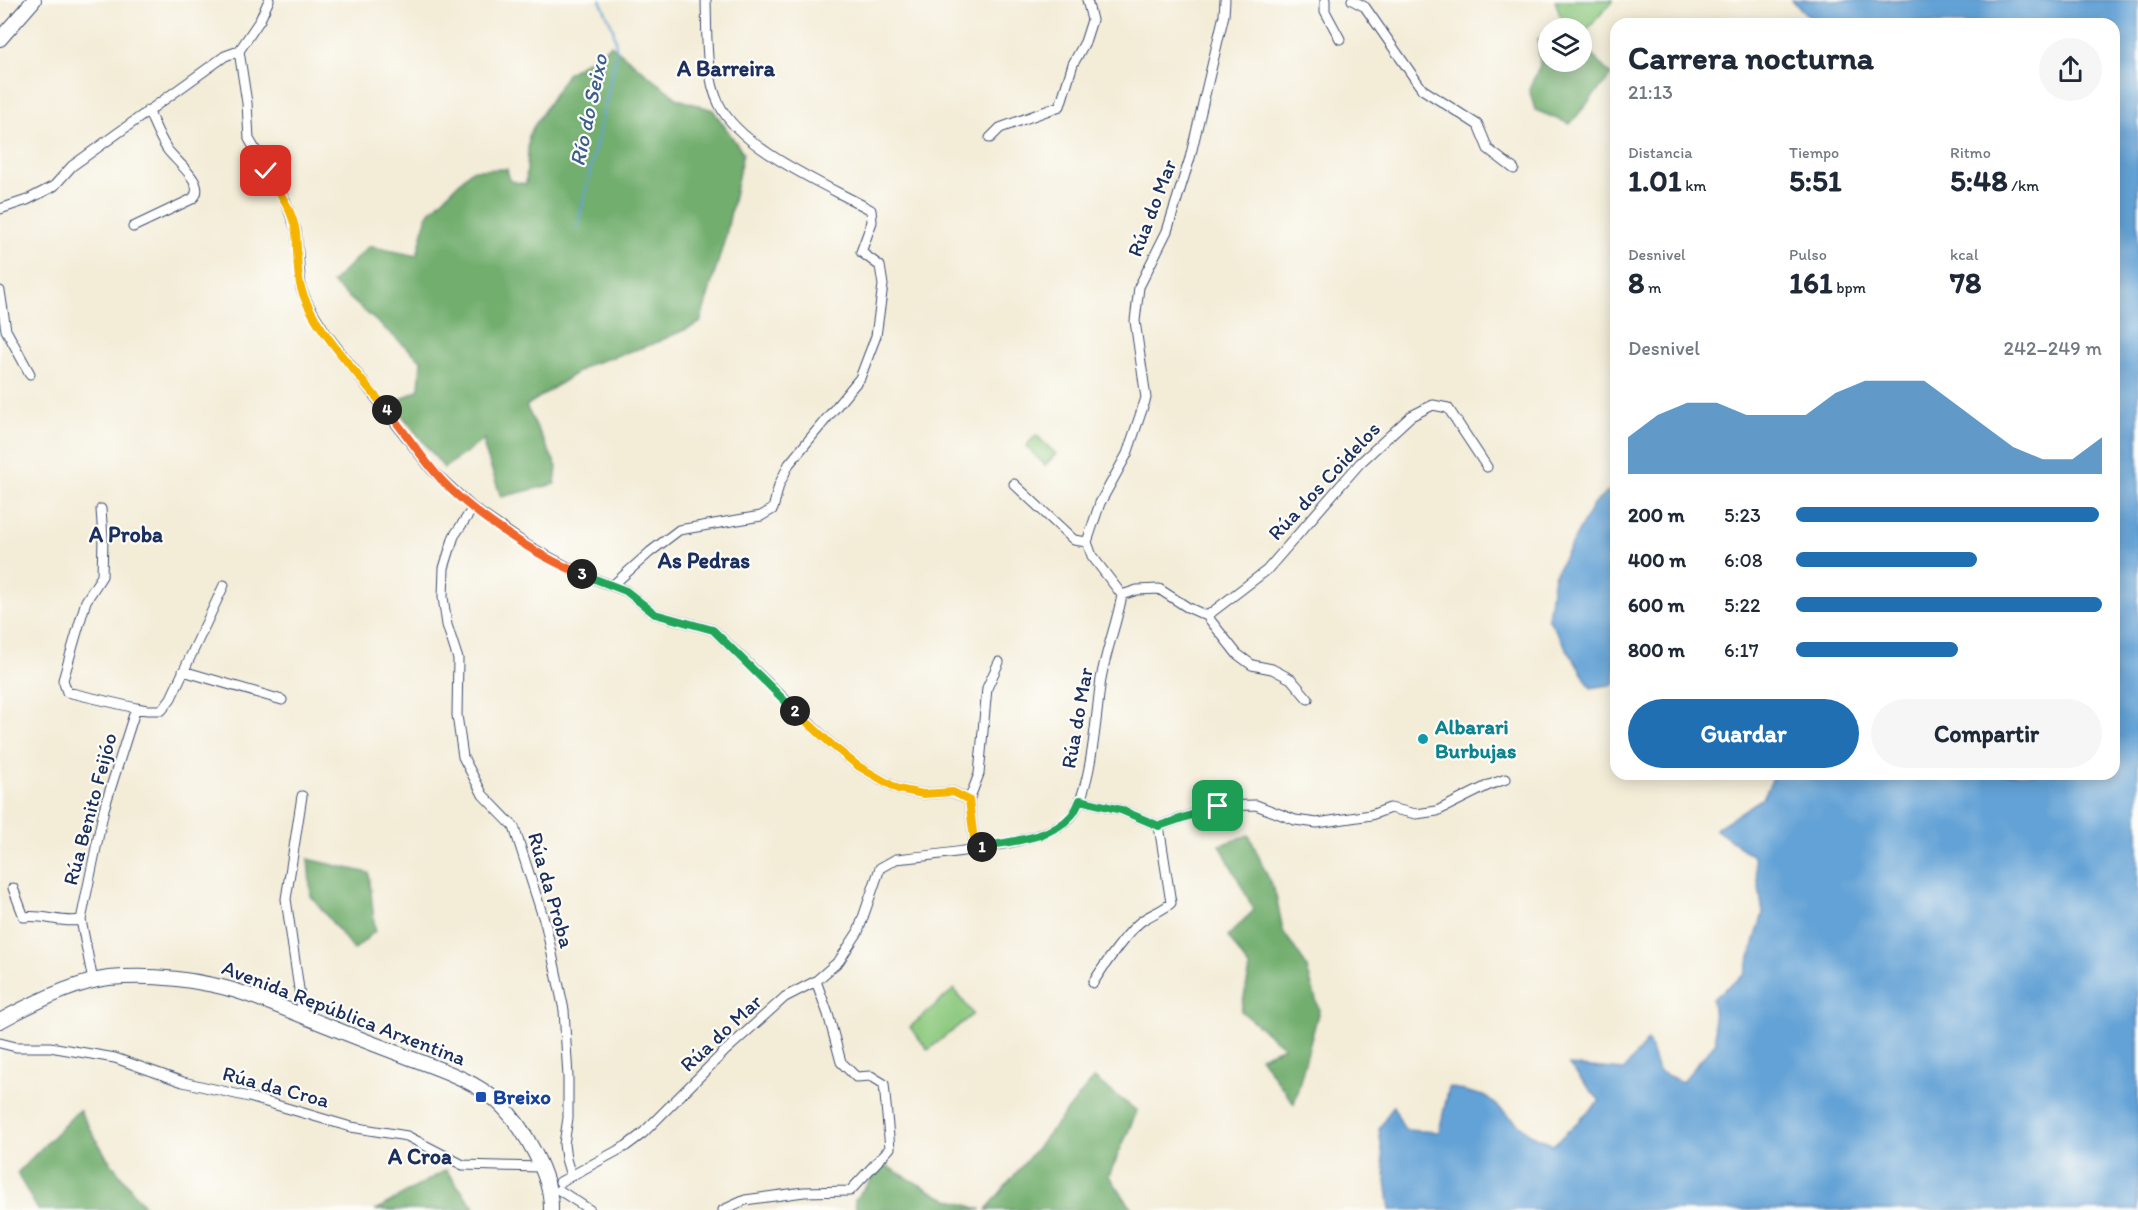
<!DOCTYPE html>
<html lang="es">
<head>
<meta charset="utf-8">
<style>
	body { margin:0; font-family:Itim,sans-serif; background:#f6f6f7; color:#1f2937; height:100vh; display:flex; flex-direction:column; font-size:22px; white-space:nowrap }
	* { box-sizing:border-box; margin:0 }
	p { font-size:20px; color:#747a83 }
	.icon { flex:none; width:33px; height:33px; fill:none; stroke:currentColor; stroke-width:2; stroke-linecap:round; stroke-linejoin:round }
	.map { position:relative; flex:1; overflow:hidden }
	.panel { position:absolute; left:1610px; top:18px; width:510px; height:762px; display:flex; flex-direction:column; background:#fff; border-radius:18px; box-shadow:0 3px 15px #0003 }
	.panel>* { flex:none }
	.fabs { position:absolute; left:1538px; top:18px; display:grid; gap:12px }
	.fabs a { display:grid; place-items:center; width:54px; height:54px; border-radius:50%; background:#fff; box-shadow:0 3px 15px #0003; font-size:30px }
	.pin { position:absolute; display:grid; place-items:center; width:51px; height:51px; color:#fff; margin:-26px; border-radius:12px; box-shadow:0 3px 9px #0006 }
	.km { position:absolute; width:30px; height:30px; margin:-15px; border-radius:50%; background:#222; color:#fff; font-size:16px; line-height:30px; text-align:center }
	.round { display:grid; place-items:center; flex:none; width:63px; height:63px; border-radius:32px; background:#f6f6f7 }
	.overview { display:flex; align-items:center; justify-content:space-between; height:102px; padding:0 18px }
	h1 { font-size:33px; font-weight:700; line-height:45px }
	.metrics { display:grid; grid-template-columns:repeat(3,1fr); gap:9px; height:102px; padding:6px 18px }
	.metrics div { display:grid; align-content:center }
	.metrics b { font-size:30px; font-weight:700 }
	.metrics small { font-size:16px; font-weight:400 }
	.metrics p { font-size:16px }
	.chart { height:168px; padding:12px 18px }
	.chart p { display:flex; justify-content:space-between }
	.chart svg { width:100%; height:108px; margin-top:6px; fill:#1f6fb2; opacity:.7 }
	.button { display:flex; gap:12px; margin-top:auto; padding:12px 18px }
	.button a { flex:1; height:69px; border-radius:36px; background:#1f6fb2; color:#fff; font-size:24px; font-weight:700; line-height:69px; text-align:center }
	.button a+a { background:#f6f6f7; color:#1f2937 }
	ul { padding:0 18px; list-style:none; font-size:20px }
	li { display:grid; grid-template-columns:96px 72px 1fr; align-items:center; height:45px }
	li i { height:15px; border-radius:8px; background:#1f6fb2 }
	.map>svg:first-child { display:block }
	.green { fill:#8eca80; stroke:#547c6f; stroke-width:1.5 }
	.forest { fill:#72ae6e; stroke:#466e66; stroke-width:1.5 }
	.water { fill:#64a2d6; stroke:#40689a; stroke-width:1.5 }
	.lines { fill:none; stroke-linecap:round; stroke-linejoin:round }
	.stream { stroke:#64a2d6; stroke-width:2 }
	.street-casing { stroke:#3b4b70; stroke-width:11 }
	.secondary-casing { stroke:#3b4b70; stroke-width:16 }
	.street { stroke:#fff; stroke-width:9 }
	.secondary { stroke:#fff; stroke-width:14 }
	.split-1-casing { stroke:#fff; stroke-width:12 }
	.split-2-casing { stroke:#fff; stroke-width:12 }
	.split-3-casing { stroke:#fff; stroke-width:12 }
	.split-4-casing { stroke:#fff; stroke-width:12 }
	.split-5-casing { stroke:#fff; stroke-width:12 }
	.split-1 { stroke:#22a559; stroke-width:8 }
	.split-2 { stroke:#f5b400; stroke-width:8 }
	.split-3 { stroke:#22a559; stroke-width:8 }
	.split-4 { stroke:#f0652b; stroke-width:8 }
	.split-5 { stroke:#f5b400; stroke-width:8 }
	.culture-dot { fill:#0f9aa8; stroke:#fdfcf7; stroke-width:2 }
	.transit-dot { fill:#1a4fb4; stroke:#fdfcf7; stroke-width:2 }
	.labels { text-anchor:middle; stroke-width:4.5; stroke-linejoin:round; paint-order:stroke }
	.street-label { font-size:21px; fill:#1b2f5e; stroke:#fdfcf7 }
	.culture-label { font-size:21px; font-weight:bold; fill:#0d838f; stroke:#fdfcf7; text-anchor:start }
	.transit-label { font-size:21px; font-weight:bold; fill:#164399; stroke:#fdfcf7; text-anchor:start }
	.neighbourhood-label { font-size:22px; font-weight:bold; fill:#1b2f5e; stroke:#fdfcf7 }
	.water-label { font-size:22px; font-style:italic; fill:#385d8e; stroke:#fdfcf7 }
</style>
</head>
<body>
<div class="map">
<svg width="2138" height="1210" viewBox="0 0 2138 1210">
	<rect width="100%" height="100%" fill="#fdfcf7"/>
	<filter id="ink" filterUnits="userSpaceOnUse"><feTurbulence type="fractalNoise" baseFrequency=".0167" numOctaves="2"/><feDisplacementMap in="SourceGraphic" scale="12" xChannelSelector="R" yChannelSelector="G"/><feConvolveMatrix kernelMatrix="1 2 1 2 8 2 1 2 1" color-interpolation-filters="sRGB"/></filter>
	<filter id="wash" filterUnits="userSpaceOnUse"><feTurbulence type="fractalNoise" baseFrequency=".008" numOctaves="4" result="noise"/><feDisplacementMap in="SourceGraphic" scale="24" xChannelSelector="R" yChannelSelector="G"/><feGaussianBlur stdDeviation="1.35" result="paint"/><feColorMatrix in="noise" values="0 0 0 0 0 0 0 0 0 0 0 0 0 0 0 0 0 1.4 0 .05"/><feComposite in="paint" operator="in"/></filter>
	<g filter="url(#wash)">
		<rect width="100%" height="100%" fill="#f3ecd7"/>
		<path class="green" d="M1555,0H1613L1581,37V28H1569L1560,15Z
			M1036,435L1056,454L1045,465L1026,446Z
			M954,989L973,1014L928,1050L910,1027Z"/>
		<path class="forest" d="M1548,35V62H1581V44L1611,75L1570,124L1535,110L1529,89L1540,65L1538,39Z
			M611,45L678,99L713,110L743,153L726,235L700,323L653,344L588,365L526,406L557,467L555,484L501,497L484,447L485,439L444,468L393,404L419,389L421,360L332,283L369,246L417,256L427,215L472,170L507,169L510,181L526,184L529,134L567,74Z
			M1249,835L1276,895L1283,931L1306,965L1319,1010L1294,1104L1260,1057L1284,1047L1241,1011L1250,969L1228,936L1254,910L1220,845Z
			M308,859L369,873L375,931L354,950L311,896Z
			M1094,1078L1137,1111L1109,1176L1133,1210H986Z
			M79,1110L106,1156L147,1210H38L17,1173Z
			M884,1165L940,1196L982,1210H856L855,1199Z
			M446,1170L476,1210H376Z"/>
		<path class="water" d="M1791,0H2138V1210H1390L1379,1129L1393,1106L1405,1130L1439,1132L1449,1087L1487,1097L1530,1134L1553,1145L1600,1101L1569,1065L1624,1070L1648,1040L1658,1071L1682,1082L1716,1042L1712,999L1745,974L1763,913L1754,857L1715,829L1763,798L1775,774H2114V24H1817Z
			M1615,485V684L1591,688L1548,618L1554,576L1593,505Z"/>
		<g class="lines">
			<path class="stream" d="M577,229L617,52L613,28L600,0"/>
		</g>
	</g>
	<g filter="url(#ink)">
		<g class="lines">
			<defs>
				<path id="street" d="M269,0L260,20L239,51L247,103L249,139L285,200L296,230L301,289L309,306L327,335L432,470L473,508L454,536L444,568L443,597L447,625L458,659L457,715L463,757L483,795L514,827L546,926L564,1010L568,1077V1118L564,1144L566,1159L571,1176
					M1325,0V11L1340,39
					M1352,0L1365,7L1422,89L1478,125L1488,149L1514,169
					M990,138L1000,128L1060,106L1073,64L1085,42L1092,20L1087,0
					M0,209L27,200L54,186L72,166L225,56L239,51
					M133,227L192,199C209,185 175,161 167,149C159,137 154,123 148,110
					M0,291L6,330L30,374
					M1014,484L1074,540L1087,542
					M473,508L527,545L579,573L626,591L655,614L713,630L832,745L858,766L898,789L923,794L953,792L969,800
					M101,509L103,538L102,576L86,601L63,680L67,692L136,708
					M613,585L650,552L679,530L761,516L773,509L779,485L789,464L860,378L876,336L883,285L880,266L861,252L872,222L871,210C828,186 740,149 719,104C705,76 707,31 706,0
					M1122,595L1137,590L1159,589L1187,607L1207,616L1237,654L1252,665L1272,669L1291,679L1308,699
					M1207,616L1267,570L1360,463L1411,416L1433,405L1448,408L1487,467
					M183,671L282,700
					M302,796L286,899L303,1017
					M1080,800L1121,810L1159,826L1217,806L1256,805L1295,820L1317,823L1371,815L1390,808L1416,814L1437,811L1489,785L1506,779
					M975,848L969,800L979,774L987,688L999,662
					M13,888L24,917C44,914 62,924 81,920
					M93,981L81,920L104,809L136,708L147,710H162L171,698L224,585
					M1093,983C1102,968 1130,928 1143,920C1153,913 1162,911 1171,903L1159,826
					M0,1043L16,1047H50L115,1058L183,1082L249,1097L351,1127L407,1136L463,1165L540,1167
					M560,1182L626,1146L642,1134L724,1052L785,997L816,981L839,961L858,932L880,868L896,859C935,855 1040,845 1068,820C1092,798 1096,712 1101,679C1106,650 1117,623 1122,595L1092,556L1087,542L1100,503L1127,454L1146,398L1135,321L1139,287L1167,231L1190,158L1224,15L1225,0
					M559,1190L590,1210
					M723,1210L745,1200L804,1192L850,1191L890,1148L884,1084L871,1076L856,1077L841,1062L828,1014L816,981"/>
				<path id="secondary" d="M0,39L34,0
					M0,1021C31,1004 74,982 109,978C143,975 181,978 213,985C252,993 296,1014 333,1028C360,1039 387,1049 413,1059C442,1070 475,1081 498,1102C523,1125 552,1176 551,1210"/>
			</defs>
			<use href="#street" class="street-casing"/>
			<use href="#secondary" class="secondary-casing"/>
			<use href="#street" class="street"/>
			<use href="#secondary" class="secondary"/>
		</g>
	</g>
	<g class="lines" filter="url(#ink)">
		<defs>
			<path id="split-1" d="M982,847C1010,841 1051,839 1071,816C1075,812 1078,805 1080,800L1121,810L1159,826L1218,806"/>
			<path id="split-2" d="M795,711L832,745L858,766L898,789L923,794L953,792L969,800L975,848L982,847"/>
			<path id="split-3" d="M582,574L626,591L655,614L713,630L795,711"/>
			<path id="split-4" d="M387,410C402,429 416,449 432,469C463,508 535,556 582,574"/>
			<path id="split-5" d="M266,171C278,190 293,210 296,233C298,251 296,271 301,288C311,325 362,379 387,410"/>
		</defs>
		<use href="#split-1" class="split-1-casing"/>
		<use href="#split-2" class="split-2-casing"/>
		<use href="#split-3" class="split-3-casing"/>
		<use href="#split-4" class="split-4-casing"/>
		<use href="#split-5" class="split-5-casing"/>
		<use href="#split-1" class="split-1"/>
		<use href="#split-2" class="split-2"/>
		<use href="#split-3" class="split-3"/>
		<use href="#split-4" class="split-4"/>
		<use href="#split-5" class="split-5"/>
	</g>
	<circle class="culture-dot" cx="1423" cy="739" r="6"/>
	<rect class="transit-dot" x="475" y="1091" width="12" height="12" rx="3"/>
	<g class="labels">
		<g class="street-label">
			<text transform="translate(1152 208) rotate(-69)" y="7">Rúa do Mar</text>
			<text transform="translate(1324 481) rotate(-47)" y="7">Rúa dos Coidelos</text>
			<text transform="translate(1077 718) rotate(-80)" y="7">Rúa do Mar</text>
			<text transform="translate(90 809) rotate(-75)" y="7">Rúa Benito Feijóo</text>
			<text transform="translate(551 890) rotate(74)" y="7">Rúa da Proba</text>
			<text transform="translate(344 1013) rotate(21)" y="7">Avenida República Arxentina</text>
			<text transform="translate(721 1033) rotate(-43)" y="7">Rúa do Mar</text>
			<text transform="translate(276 1087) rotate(15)" y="7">Rúa da Croa</text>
		</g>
		<g class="culture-label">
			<text x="1435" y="734">Albarari<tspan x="1435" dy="24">Burbujas</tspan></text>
		</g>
		<g class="transit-label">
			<text x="493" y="1104">Breixo</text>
		</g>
		<g class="neighbourhood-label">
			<text x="726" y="76">A Barreira</text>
			<text x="126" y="542">A Proba</text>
			<text x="704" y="568">As Pedras</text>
			<text x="420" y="1164">A Croa</text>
		</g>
		<g class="water-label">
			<text transform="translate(588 110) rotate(-78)" y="8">Río do Seixo</text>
		</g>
	</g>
</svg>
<div class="fabs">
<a><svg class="icon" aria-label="layers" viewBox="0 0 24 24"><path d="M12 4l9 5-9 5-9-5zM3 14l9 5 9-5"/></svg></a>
</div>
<div class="pin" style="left:1218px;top:806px;background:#1e9e55"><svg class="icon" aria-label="arrive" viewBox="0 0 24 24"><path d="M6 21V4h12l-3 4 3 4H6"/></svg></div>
<div class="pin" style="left:266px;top:171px;background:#d93025"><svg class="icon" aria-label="check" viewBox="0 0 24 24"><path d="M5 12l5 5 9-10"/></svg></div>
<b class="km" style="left:982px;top:847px">1</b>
<b class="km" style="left:795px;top:711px">2</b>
<b class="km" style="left:582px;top:574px">3</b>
<b class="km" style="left:387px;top:410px">4</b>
<section class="panel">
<div class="overview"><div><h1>Carrera nocturna</h1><p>21:13</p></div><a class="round"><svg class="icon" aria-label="share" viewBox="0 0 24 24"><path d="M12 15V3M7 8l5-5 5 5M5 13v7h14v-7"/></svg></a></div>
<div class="metrics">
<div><p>Distancia</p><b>1.01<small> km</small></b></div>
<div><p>Tiempo</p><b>5:51</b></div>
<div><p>Ritmo</p><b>5:48<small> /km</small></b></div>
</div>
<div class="metrics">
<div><p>Desnivel</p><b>8<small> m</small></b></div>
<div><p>Pulso</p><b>161<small> bpm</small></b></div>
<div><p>kcal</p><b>78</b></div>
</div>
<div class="chart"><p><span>Desnivel</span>242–249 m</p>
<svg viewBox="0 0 160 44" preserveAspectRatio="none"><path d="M0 44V29L10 20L20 15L30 15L40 20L50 20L60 20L70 11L80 6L90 6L100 6L110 15L120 24L130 33L140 38L150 38L160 29V44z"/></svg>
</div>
<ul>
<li><b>200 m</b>5:23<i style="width:99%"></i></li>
<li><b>400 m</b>6:08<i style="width:59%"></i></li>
<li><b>600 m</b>5:22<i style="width:100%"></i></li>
<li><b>800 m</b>6:17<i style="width:53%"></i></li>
</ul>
<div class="button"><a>Guardar</a><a>Compartir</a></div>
</section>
</div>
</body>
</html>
